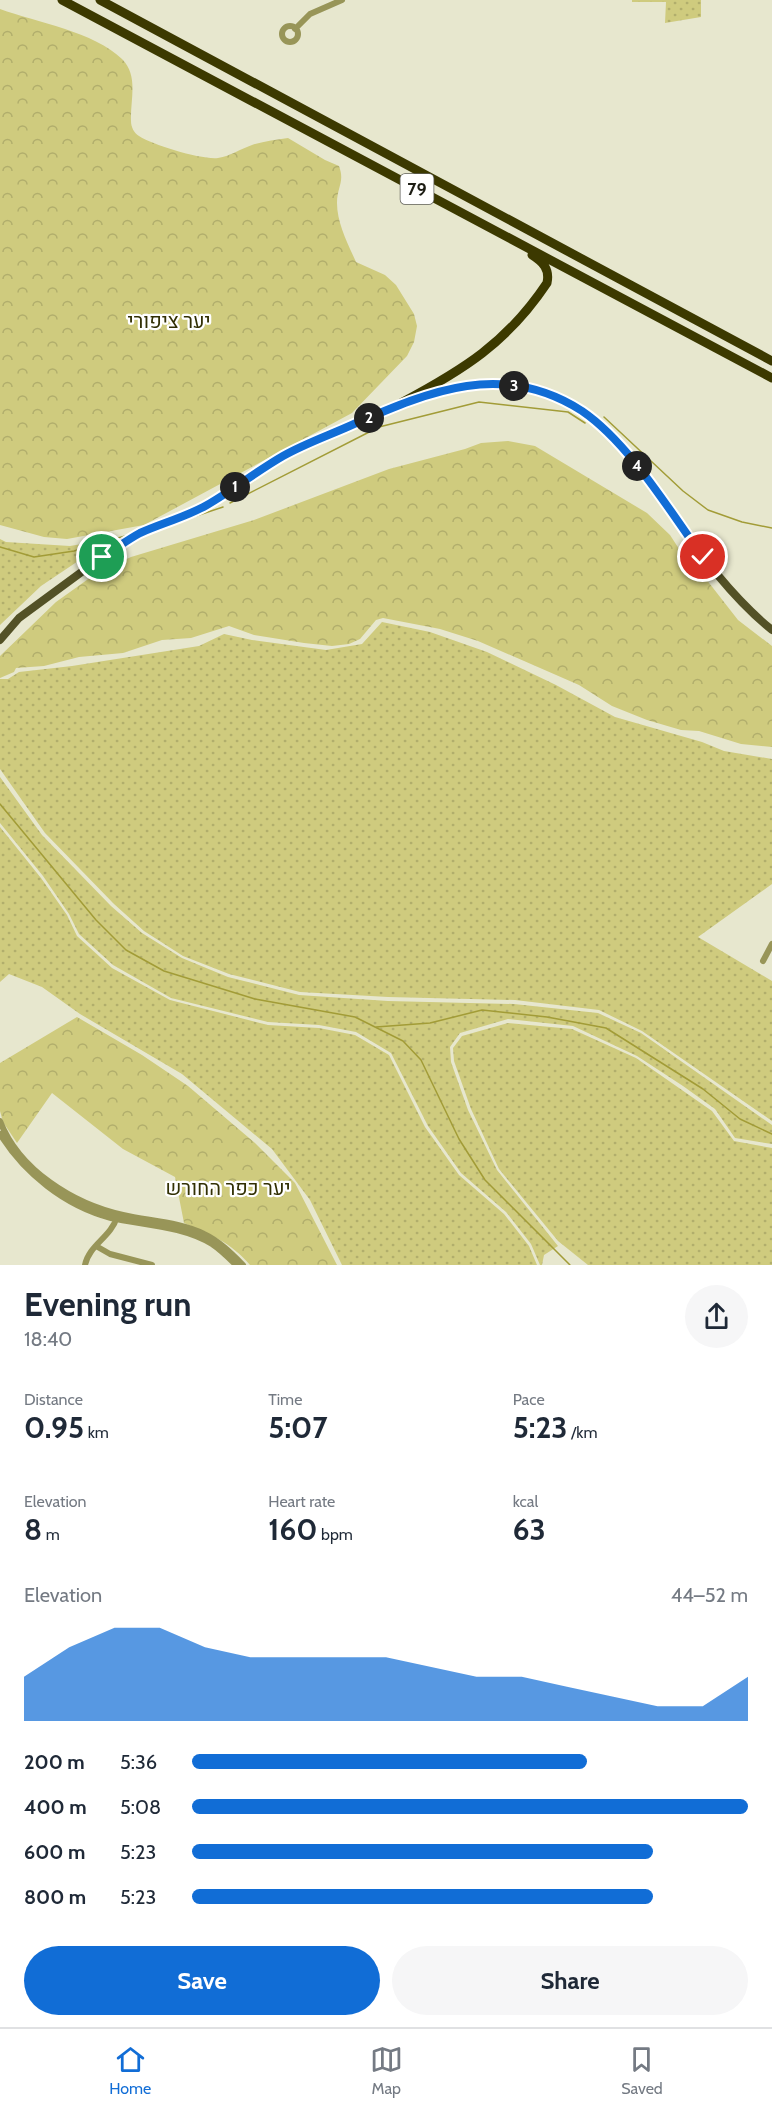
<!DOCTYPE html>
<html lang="en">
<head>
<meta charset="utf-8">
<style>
	body { margin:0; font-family:Cabin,Heebo,sans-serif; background:#f6f6f7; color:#1f2937; height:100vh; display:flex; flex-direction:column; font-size:22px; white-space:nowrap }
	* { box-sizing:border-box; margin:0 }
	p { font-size:20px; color:#747a83 }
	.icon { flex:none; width:33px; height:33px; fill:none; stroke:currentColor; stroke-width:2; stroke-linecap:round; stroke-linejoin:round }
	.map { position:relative; height:1265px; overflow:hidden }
	.sheet { display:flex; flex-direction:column; background:#fff; flex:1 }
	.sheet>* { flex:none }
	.pin { position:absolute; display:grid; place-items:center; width:51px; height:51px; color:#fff; margin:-26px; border:3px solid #fff; border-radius:50%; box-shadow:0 2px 6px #0007 }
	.km { position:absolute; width:30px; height:30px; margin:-15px; border-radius:50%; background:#222; color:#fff; font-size:16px; line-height:30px; text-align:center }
	.round { display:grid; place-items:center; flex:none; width:63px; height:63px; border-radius:32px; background:#f6f6f7 }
	.overview { display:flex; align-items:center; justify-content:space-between; height:102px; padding:0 24px }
	h1 { font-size:33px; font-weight:800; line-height:45px }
	.figures { display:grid; grid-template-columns:repeat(3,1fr); gap:9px; height:102px; padding:6px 24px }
	.figures div { display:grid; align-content:center }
	.figures b { font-size:30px; font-weight:800 }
	.figures small { font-size:16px; font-weight:400 }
	.figures p { font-size:16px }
	.chart { height:168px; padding:12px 24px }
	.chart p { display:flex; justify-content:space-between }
	.chart svg { width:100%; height:108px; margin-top:6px; fill:#116dd6; opacity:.7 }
	.action { display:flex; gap:12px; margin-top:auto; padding:12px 24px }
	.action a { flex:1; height:69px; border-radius:36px; background:#116dd6; color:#fff; font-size:24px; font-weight:800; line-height:69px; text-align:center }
	.action a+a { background:#f6f6f7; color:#1f2937 }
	ul { padding:0 24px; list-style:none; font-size:20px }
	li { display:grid; grid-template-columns:96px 72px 1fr; align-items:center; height:45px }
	li i { height:15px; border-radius:8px; background:#116dd6 }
	.tab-bar { display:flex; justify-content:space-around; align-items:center; height:84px; border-top:2px solid #e0e1e3; background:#fff; font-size:16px; color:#747a83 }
	.tab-bar a { display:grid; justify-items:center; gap:3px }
	.tab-bar .on { color:#116dd6 }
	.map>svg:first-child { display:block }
	.grass { fill:url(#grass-dots) }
	.forest { fill:url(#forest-crowns) }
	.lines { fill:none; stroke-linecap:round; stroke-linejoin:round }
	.stream { stroke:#a29c37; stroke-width:1.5 }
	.minor { stroke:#989558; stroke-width:6 }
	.major { stroke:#535126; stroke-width:8 }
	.highway { stroke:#3c3900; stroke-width:9 }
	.route-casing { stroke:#fff; stroke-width:12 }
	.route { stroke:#116dd6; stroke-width:8 }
	.labels { text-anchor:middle; stroke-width:4.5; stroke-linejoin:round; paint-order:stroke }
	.shield { fill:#fff; stroke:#60605a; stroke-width:1.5 }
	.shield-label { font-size:18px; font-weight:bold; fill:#1c1c13 }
	.park-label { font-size:20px; fill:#323004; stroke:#fff }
</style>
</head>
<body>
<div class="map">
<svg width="772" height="1265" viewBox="0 0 772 1265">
	<defs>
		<pattern id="grass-dots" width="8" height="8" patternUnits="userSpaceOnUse" patternTransform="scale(1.5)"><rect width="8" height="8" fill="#cfcb7e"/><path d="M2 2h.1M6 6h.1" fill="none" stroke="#b1ae6c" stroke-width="1.8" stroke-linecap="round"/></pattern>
		<pattern id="forest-crowns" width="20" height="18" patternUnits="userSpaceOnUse" patternTransform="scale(1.5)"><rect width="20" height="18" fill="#cfcb7e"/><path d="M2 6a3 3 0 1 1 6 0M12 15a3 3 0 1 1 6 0" fill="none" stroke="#b1ae6c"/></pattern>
	</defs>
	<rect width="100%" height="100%" fill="#e7e7ce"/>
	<path class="grass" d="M632,0H701V17L665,23L666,2H632Z
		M0,539L6,542L70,546L111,539L41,586L0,625Z
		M382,622L430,632L487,652L556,685L615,717L702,742L724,751L772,759V884L698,937L772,981V1121L642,1031L599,1010L515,1000L388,997L300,992L229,974L183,956L144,931L114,904L45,833L0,769V679H8L19,672L72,666L199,646L224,634L252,640L326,650L362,644Z
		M0,777L42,835L111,906L142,933L182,958L228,977L299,995L388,1001L514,1004L598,1013L641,1033L772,1125V1144L735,1138L715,1109L683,1086L637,1056L573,1026L508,1019L460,1033L450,1047L451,1062L468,1110L497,1170L558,1246L544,1255L542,1265H540L531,1244L506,1212L461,1173L428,1126L391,1053L356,1032L319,1025L268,1022L171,998L113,965L79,934L69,914L43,876L0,823Z
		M0,827L41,878L67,915L77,936L112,968L170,1000L268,1025L319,1028L355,1035L389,1055L425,1127L459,1175L504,1214L529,1246L537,1265H342L310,1200L272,1149L182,1074L80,1014L42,987L9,974L0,982Z
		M508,1023L572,1029L636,1058L712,1111L734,1141L772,1148V1265H588L558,1241L499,1169L471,1109L454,1061L453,1048L462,1036Z"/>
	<path class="forest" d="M0,9C36,22 95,32 122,59C139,76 130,100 131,121C131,127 134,133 139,136C153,145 202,160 218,158C231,156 240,149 252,145C264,141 276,140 288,138L325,160L339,166C345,182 337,187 337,203C337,223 348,244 356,262L385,275L396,285L414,314L417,326L414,342L407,356L352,413L144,525L67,539L44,537L0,525Z
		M508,441L535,446L647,513L670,535L683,555L699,570L738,620L772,646V747L741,744L699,731L681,730L647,720L612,706L579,685L478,641L440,629L383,618L376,620L360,639L349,644L332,646L304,643L254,635L229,626L191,638L162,640L123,653L79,657L44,666L16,668L14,672L0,678V656L56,602L98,572L131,557L254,520L389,469L465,449L481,443Z
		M77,1017L142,1055L188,1086L255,1143L295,1183L337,1265H250C230,1242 212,1235 184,1223L175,1177L123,1149L52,1093L17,1143L3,1122L0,1111V1063Z"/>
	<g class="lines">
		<path class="stream" d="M604,417L683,491L708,510L742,522L772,528
			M230,503L379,427L479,402L568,412L585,423
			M178,522L223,507
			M0,547L34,557L74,551L125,536
			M0,804L96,920L126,950L164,971L255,999L355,1017L403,1041L421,1060L459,1139L485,1180L570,1265
			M376,1027L430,1023L482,1010L547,1017L606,1028L703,1089L740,1119L772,1134"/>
		<path class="minor" d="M282 34a8 8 0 1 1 16 0a8 8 0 1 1-16 0Z
			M295,29L310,14L342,0
			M763,961L772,944
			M0,1121C19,1170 73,1204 123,1215C149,1221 180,1222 204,1234C219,1241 231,1253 243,1265
			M0,1134C24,1173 65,1206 111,1218C143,1225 183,1226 212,1244C221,1250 229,1258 236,1265
			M96,1246L110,1254L152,1265
			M85,1265C89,1245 111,1237 117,1217"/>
		<path class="major" d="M419,397C480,375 550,382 600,424C622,443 638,468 655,491C691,540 724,591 772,630
			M0,640L19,618L102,557L140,534L197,510L292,451L405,402"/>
		<path class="highway" d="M62,0L772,378
			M100,0L772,361
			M401,403C463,370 507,343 547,283C550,269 543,262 532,255"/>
	</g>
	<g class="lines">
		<defs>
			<path id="route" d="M102,557C114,550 127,540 140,533C162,523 186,517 207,505C233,490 257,471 283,456C306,443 330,435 354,424C430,391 503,360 582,411C629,443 669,510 703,557"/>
		</defs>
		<use href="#route" class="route-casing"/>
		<use href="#route" class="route"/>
	</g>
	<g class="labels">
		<rect class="shield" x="400.5" y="174" width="33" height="30" rx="4.5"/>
		<g class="shield-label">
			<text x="417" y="195">79</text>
		</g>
		<g class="park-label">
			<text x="169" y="328">יער ציפורי</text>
			<text x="228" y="1195">יער כפר החורש</text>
		</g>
	</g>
</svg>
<div class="pin" style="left:102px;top:557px;background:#1e9e55"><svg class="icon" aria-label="arrive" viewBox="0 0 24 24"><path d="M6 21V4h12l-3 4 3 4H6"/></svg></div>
<div class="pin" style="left:703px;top:557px;background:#d93025"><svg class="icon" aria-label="check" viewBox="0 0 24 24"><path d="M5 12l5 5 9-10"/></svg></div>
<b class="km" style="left:235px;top:487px">1</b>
<b class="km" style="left:369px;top:418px">2</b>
<b class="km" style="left:514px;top:386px">3</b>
<b class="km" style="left:637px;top:466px">4</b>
</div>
<section class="sheet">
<div class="overview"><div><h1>Evening run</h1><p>18:40</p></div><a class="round"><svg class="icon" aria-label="share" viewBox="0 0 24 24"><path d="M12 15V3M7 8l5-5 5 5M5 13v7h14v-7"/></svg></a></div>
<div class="figures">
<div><p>Distance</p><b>0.95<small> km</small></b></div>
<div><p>Time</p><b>5:07</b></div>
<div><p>Pace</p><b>5:23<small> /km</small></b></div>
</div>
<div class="figures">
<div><p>Elevation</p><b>8<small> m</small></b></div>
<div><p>Heart rate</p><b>160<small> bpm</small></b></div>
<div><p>kcal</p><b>63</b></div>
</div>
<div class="chart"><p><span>Elevation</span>44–52 m</p>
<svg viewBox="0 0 160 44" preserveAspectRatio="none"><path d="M0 44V26L10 14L20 6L30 6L40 14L50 18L60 18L70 18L80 18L90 22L100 26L110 26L120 30L130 34L140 38L150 38L160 26V44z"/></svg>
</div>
<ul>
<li><b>200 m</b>5:36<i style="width:71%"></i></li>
<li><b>400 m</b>5:08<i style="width:100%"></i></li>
<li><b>600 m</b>5:23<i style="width:83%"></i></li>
<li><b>800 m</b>5:23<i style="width:83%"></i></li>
</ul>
<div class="action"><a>Save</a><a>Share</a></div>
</section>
<nav class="tab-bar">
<a class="on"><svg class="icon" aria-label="home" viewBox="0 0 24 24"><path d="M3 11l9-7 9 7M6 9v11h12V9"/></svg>Home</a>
<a><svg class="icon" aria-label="map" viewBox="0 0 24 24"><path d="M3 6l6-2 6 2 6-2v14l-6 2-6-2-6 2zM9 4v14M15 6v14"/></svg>Map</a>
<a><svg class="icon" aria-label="saved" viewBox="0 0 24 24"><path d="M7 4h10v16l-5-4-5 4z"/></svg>Saved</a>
</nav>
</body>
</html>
